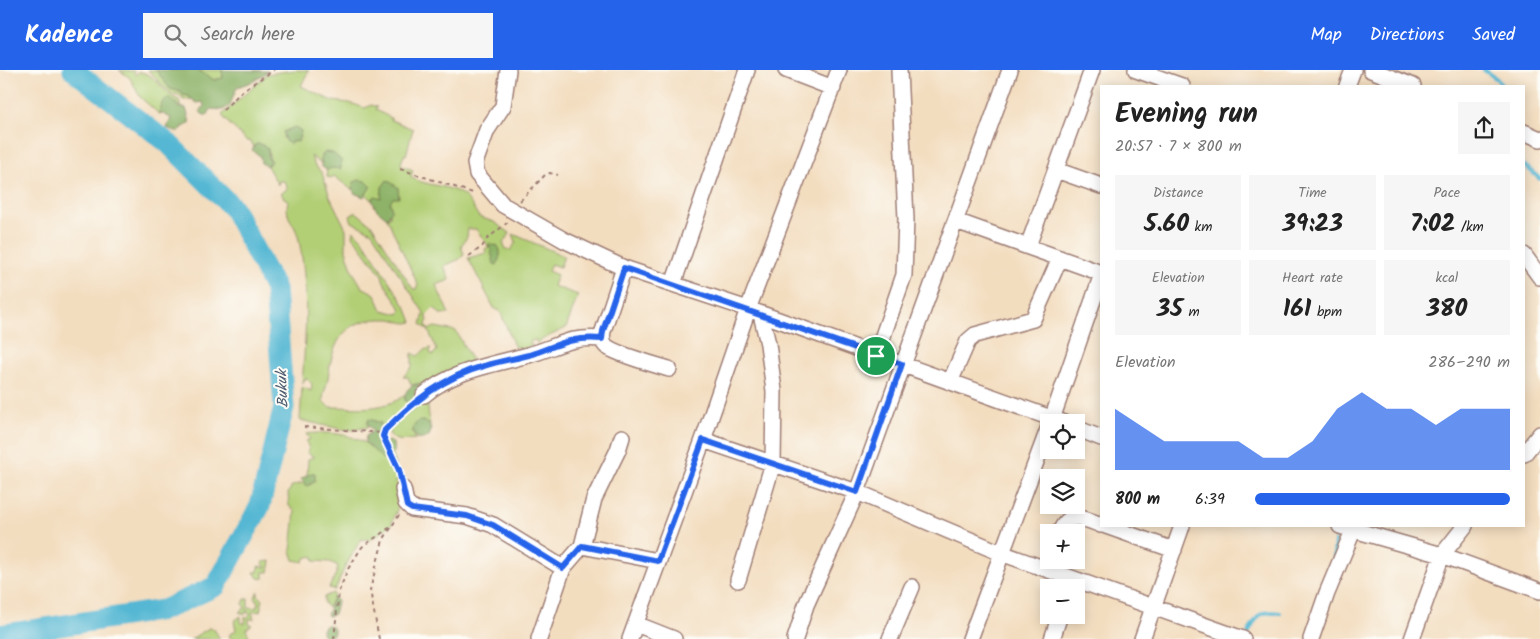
<!DOCTYPE html>
<html lang="en">
<head>
<meta charset="utf-8">
<style>
	body { margin:0; font-family:Kalam,sans-serif; background:#f6f6f6; color:#222; height:100vh; display:flex; flex-direction:column; font-size:19px; white-space:nowrap }
	* { box-sizing:border-box; margin:0 }
	p { font-size:16px; color:#767676 }
	.icon { flex:none; width:28px; height:28px; fill:none; stroke:currentColor; stroke-width:2; stroke-linecap:round; stroke-linejoin:round }
	.map { position:relative; flex:1; overflow:hidden }
	.sheet { position:absolute; left:1100px; top:15px; width:425px; height:442px; display:flex; flex-direction:column; background:#fff; border-radius:0px; box-shadow:0 2px 12px #0003 }
	.sheet>* { flex:none }
	.tools { position:absolute; left:1040px; top:344px; display:grid; gap:10px }
	.tools a { display:grid; place-items:center; width:45px; height:45px; border-radius:0px; background:#fff; box-shadow:0 2px 12px #0003; font-size:25px }
	.pin { position:absolute; display:grid; place-items:center; width:42px; height:42px; color:#fff; margin:-21px; border:2px solid #fff; border-radius:50%; box-shadow:0 1px 5px #0007 }
	.round { display:grid; place-items:center; flex:none; width:52px; height:52px; border-radius:0px; background:#f6f6f6 }
	.summary { display:flex; align-items:center; justify-content:space-between; height:85px; padding:0 15px }
	h1 { font-size:28px; font-weight:600; line-height:38px }
	.metrics { display:grid; grid-template-columns:repeat(3,1fr); gap:8px; height:85px; padding:5px 15px }
	.metrics div { display:grid; align-content:center; border-radius:0px; background:#f6f6f6; text-align:center }
	.metrics b { font-size:25px; font-weight:600 }
	.metrics small { font-size:14px; font-weight:400 }
	.metrics p { font-size:14px }
	.chart { height:140px; padding:10px 15px }
	.chart p { display:flex; justify-content:space-between }
	.chart svg { width:100%; height:90px; margin-top:5px; fill:#2563eb; opacity:.7 }
	ul { padding:0 15px; list-style:none; font-size:16px }
	li { display:grid; grid-template-columns:80px 60px 1fr; align-items:center; height:38px }
	li i { height:12px; border-radius:6px; background:#2563eb }
	header { display:flex; align-items:center; gap:30px; box-sizing:border-box; height:70px; padding:0 25px; background:#2563eb; color:#fff }
	header strong { font-size:24px }
	nav { display:flex; gap:28px; margin-inline-start:auto; font-size:18px }
	.search { width:350px; height:45px; background:#f6f6f6; display:flex; align-items:center; gap:12px; box-sizing:border-box; padding:0 18px; border-radius:0px; color:#767676; font-size:19px }
	.map>svg:first-child { display:block }
	.green { fill:#b2cf76; stroke:#7e7750; fill-rule:evenodd }
	.forest { fill:#8db267; stroke:#6c6849 }
	.lines { fill:none; stroke-linecap:round; stroke-linejoin:round }
	.stream { stroke:#54b7d3; stroke-width:4 }
	.river { stroke:#54b7d3; stroke-width:21 }
	.minor-casing { stroke:#9e7e75; stroke-width:18 }
	.path { stroke:#9e7e75; stroke-width:2; stroke-dasharray:4 4; stroke-linecap:butt }
	.minor { stroke:#fff; stroke-width:15 }
	.route-casing { stroke:#fff; stroke-width:10 }
	.route { stroke:#2563eb; stroke-width:6 }
	.labels { text-anchor:middle; stroke-width:4; stroke-linejoin:round; paint-order:stroke }
	.water-label { font-size:15px; font-style:italic; fill:#4e5c6e; stroke:#fdfcf7 }
</style>
</head>
<body>
<header>
<strong>Kadence</strong>
<div class="search"><svg class="icon" aria-label="search" viewBox="0 0 24 24"><circle cx="10" cy="10" r="6"/><path d="M15 15l6 6"/></svg>Search here</div>
<nav><a>Map</a><a>Directions</a><a>Saved</a></nav>
</header>
<div class="map">
<svg width="1540" height="569" viewBox="0 0 1540 569">
	<rect width="100%" height="100%" fill="#fdfcf7"/>
	<filter id="ink" filterUnits="userSpaceOnUse"><feTurbulence type="fractalNoise" baseFrequency=".02" numOctaves="2"/><feDisplacementMap in="SourceGraphic" scale="10" xChannelSelector="R" yChannelSelector="G"/><feConvolveMatrix kernelMatrix="1 2 1 2 8 2 1 2 1" color-interpolation-filters="sRGB"/></filter>
	<filter id="wash" filterUnits="userSpaceOnUse"><feTurbulence type="fractalNoise" baseFrequency=".0096" numOctaves="4" result="noise"/><feDisplacementMap in="SourceGraphic" scale="20" xChannelSelector="R" yChannelSelector="G"/><feGaussianBlur stdDeviation="1.12" result="paint"/><feColorMatrix in="noise" values="0 0 0 0 0 0 0 0 0 0 0 0 0 0 0 0 0 1.4 0 .05"/><feComposite in="paint" operator="in"/></filter>
	<g filter="url(#wash)">
		<rect width="100%" height="100%" fill="#f3ddbf"/>
		<path class="green" d="M119,0L134,1L135,5L139,2C156,3 163,24 179,30L181,38L174,32L163,35L159,42L161,44H159L140,27L130,8Z
			M148,0H156L169,17L194,29L183,30L179,25L172,24L166,19Z
			M198,0H222L223,8L214,10Z
			M293,0H309L301,16L332,31L350,33L365,38L371,35L377,37L376,40L391,48V50L413,59L406,85H404L401,93L402,96L413,100L411,107C426,117 448,114 463,125C471,131 474,140 479,147L494,152L510,163L503,173L506,179L511,180L516,172L513,164L564,186L560,197L551,194L548,201L557,205L553,216L578,225L566,258L543,269L537,274L536,270L531,271L530,276H534L522,279L514,276L500,241L494,238L468,188L486,183L485,179L489,177L476,159H468L467,167L461,176L464,184L460,189L444,196L450,210L436,215L449,244H440L434,238L426,246L428,250L426,254L428,260L435,257L456,261L473,293L428,315L426,312L411,315L408,307H403L412,297V283L418,286L424,280L431,278L430,283L433,285L437,280L428,260L421,254L424,243L372,162L352,152L350,146L356,142L372,155L413,219H416L418,215L387,148L390,147V132L398,121L394,115L386,114L381,129L375,126L372,130L366,124L371,116L354,117L352,120L334,106L331,108L327,107L326,98H335L340,94L333,83L321,87V94L311,86L314,94L322,103L330,127L346,159V180L353,202L362,217L375,224L382,240L399,244L401,240C397,229 383,216 382,205L353,166L354,161L362,169L407,239L412,252C404,255 398,250 390,249C345,247 333,269 328,308C327,316 323,323 323,331L329,337C355,337 383,342 405,325V331L410,334L379,361L381,353L369,349L368,357L353,360L340,359L300,350L302,317L311,321L312,314L306,308L302,314C306,264 309,215 298,166C294,151 284,149 288,130L284,128L281,123L286,120L287,117L284,111H279L278,115L267,96L270,93L268,79L256,74L254,77L251,72L245,70C238,60 228,55 222,45L267,4ZM293,58L301,61L300,67L294,71L283,68L284,62Z
			M427,328L430,355L428,353L415,357L412,362L416,369C405,370 395,374 389,363L391,358Z
			M306,364C335,360 367,366 384,390L392,386L399,409L396,411L398,415L400,432L391,455L370,470L361,469L345,497L335,520L329,518L336,504L338,496L330,492L314,491L313,486L305,488L304,492L294,490L291,481L295,441L289,436L288,423L292,416L302,413L310,415L315,411L309,405L307,407L308,389L314,387L307,383L309,379L306,371L310,369Z
			M271,491L269,502H263V509L258,508L254,502H258L259,496L266,498L262,492Z
			M258,521V526L263,530L260,541L252,542L254,549H249V554L252,555L246,559L249,566L243,569H231L229,565L236,560L234,551L241,546V552L245,554V546L247,548L250,545L246,539L247,543L245,544L239,542L245,538L243,534L245,529H248V537L256,538L258,533L255,527Z
			M333,523L334,526L328,538L324,533V527Z
			M209,558L214,559L220,569H191Z"/>
		<path class="forest" d="M156,0H198L214,10L223,8L222,0L268,1L254,11L237,17L230,35L223,40L211,39L207,46L202,44L200,41L201,38H204L203,32L197,33L187,25L183,26L182,22L170,19Z
			M168,28L172,29L179,38H186L190,53L184,57L183,56L182,59L177,62L167,58L171,48L159,42L163,31Z
			M295,57L301,61L298,72L292,71L290,74L285,71L283,62Z
			M256,74H261L268,79V88L271,90L267,96L261,93L260,86L252,80Z
			M325,82L333,83L341,90V99L332,98L327,100L322,97L321,87Z
			M359,110L366,111L371,116L364,127L354,123L353,113Z
			M387,110L398,117L399,128H393L390,132L392,140L387,148L376,139L372,130L375,126L381,128L382,117Z
			M491,173L493,176L497,175C503,182 499,188 497,195L494,194L489,174Z
			M427,313L423,322L410,334L405,331C404,315 415,315 427,313Z
			M369,349L381,353L379,361L382,373L388,371L393,373L394,382L389,389L384,390L365,372L366,366L373,361L367,354Z
			M413 360a9 9 0 1 1 18 0a9 9 0 1 1-18 0Z
			M311,403H315V411L307,416L301,409Z
			M334,526L337,532L334,544L329,546L327,545Z
			M322 561a6 6 0 1 1 12 0a6 6 0 1 1-12 0Z"/>
		<g class="lines">
			<path class="stream" d="M1484,0L1497,9L1502,16
				M1524,95L1540,109
				M1334,490L1335,471
				M1248,564C1257,546 1259,540 1280,543"/>
			<path class="river" d="M0,565L163,540L216,516L260,436L284,337L275,219L233,138L168,73L73,0"/>
		</g>
	</g>
	<g filter="url(#ink)">
		<g class="lines">
			<defs>
				<path id="minor" d="M508,0L503,36L487,60L475,93L477,104L503,135L564,170L624,198L748,239L1062,352
					M786,0L833,18
					M1136,0L1182,16
					M1371,0L1413,16
					M1347,16L1353,0
					M1524,62L1540,69
					M1056,100L1101,116
					M956,151L1101,203
					M1028,176L1092,0
					M1524,185L1540,207
					M624,198L603,261C602,266 602,272 606,276C615,284 656,295 669,299
					M673,214L747,0
					M876,286L904,205L906,149L899,0
					M950,312L968,271L975,265L1033,249L1060,188
					M424,325C453,300 493,295 528,285C558,277 568,266 602,269
					M1051,352L1101,207
					M1076,358L1101,368
					M703,370L857,422L1001,483L1243,569
					M1524,384L1540,364
					M403,419L406,433L412,439L467,446L493,455L563,498
					M1106,456L1174,480
					M1340,456L1442,485L1540,521
					M1060,462C1069,440 1083,448 1101,455
					M582,476L658,491
					M738,510L773,393L774,321L768,274L761,244
					M636,554L674,569
					M539,569L563,498L582,476L594,429L618,380L622,367
					M630,569L703,370L748,239L839,0
					M795,569L806,535L857,422L1010,0
					M890,569L912,517
					M970,569L1049,357
					M1052,569L1060,545
					M1142,569L1182,456
					M1311,569L1327,523L1355,456
					M1412,569L1442,485L1465,456"/>
			</defs>
			<use href="#minor" class="minor-casing"/>
			<path class="path" d="M223,40L243,20L274,0
				M400,99L476,124
				M520,131L545,105L550,103L558,105
				M469,186L482,177L487,169L508,152
				M304,357L383,363
				M401,407L383,363L415,333
				M334,569L339,521L348,499L362,477L392,456L399,445
				M379,569L370,520L383,470L391,458"/>
			<use href="#minor" class="minor"/>
		</g>
	</g>
	<g class="lines" filter="url(#ink)">
		<defs>
			<path id="route" d="M624,198L902,294L857,422L703,370L658,491L582,476L563,498L493,455L467,446L412,439L407,436L399,400L383,366L385,360C414,331 444,307 484,296C499,291 514,289 529,285C558,276 569,266 602,269L603,261Z"/>
		</defs>
		<use href="#route" class="route-casing"/>
		<use href="#route" class="route"/>
	</g>
	<g class="labels">
		<g class="water-label">
			<text transform="translate(282 319) rotate(-92)" y="5">Bukuk</text>
		</g>
	</g>
</svg>
<div class="tools">
<a><svg class="icon" aria-label="locate" viewBox="0 0 24 24"><circle cx="12" cy="12" r="6"/><path d="M12 2v4M12 18v4M2 12h4M18 12h4"/></svg></a>
<a><svg class="icon" aria-label="layers" viewBox="0 0 24 24"><path d="M12 4l9 5-9 5-9-5zM3 14l9 5 9-5"/></svg></a>
<a>+</a>
<a>−</a>
</div>
<div class="pin" style="left:876px;top:286px;background:#1e9e55"><svg class="icon" aria-label="arrive" viewBox="0 0 24 24"><path d="M6 21V4h12l-3 4 3 4H6"/></svg></div>
<section class="sheet">
<div class="summary"><div><h1>Evening run</h1><p>20:57 · 7 × 800 m</p></div><a class="round"><svg class="icon" aria-label="share" viewBox="0 0 24 24"><path d="M12 15V3M7 8l5-5 5 5M5 13v7h14v-7"/></svg></a></div>
<div class="metrics">
<div><p>Distance</p><b>5.60<small> km</small></b></div>
<div><p>Time</p><b>39:23</b></div>
<div><p>Pace</p><b>7:02<small> /km</small></b></div>
</div>
<div class="metrics">
<div><p>Elevation</p><b>35<small> m</small></b></div>
<div><p>Heart rate</p><b>161<small> bpm</small></b></div>
<div><p>kcal</p><b>380</b></div>
</div>
<div class="chart"><p><span>Elevation</span>286–290 m</p>
<svg viewBox="0 0 160 44" preserveAspectRatio="none"><path d="M0 44V14L10 22L20 30L30 30L40 30L50 30L60 38L70 38L80 30L90 14L100 6L110 14L120 14L130 22L140 14L150 14L160 14V44z"/></svg>
</div>
<ul>
<li><b>800 m</b>6:39<i style="width:100%"></i></li>
</ul>
</section>
</div>
</body>
</html>
